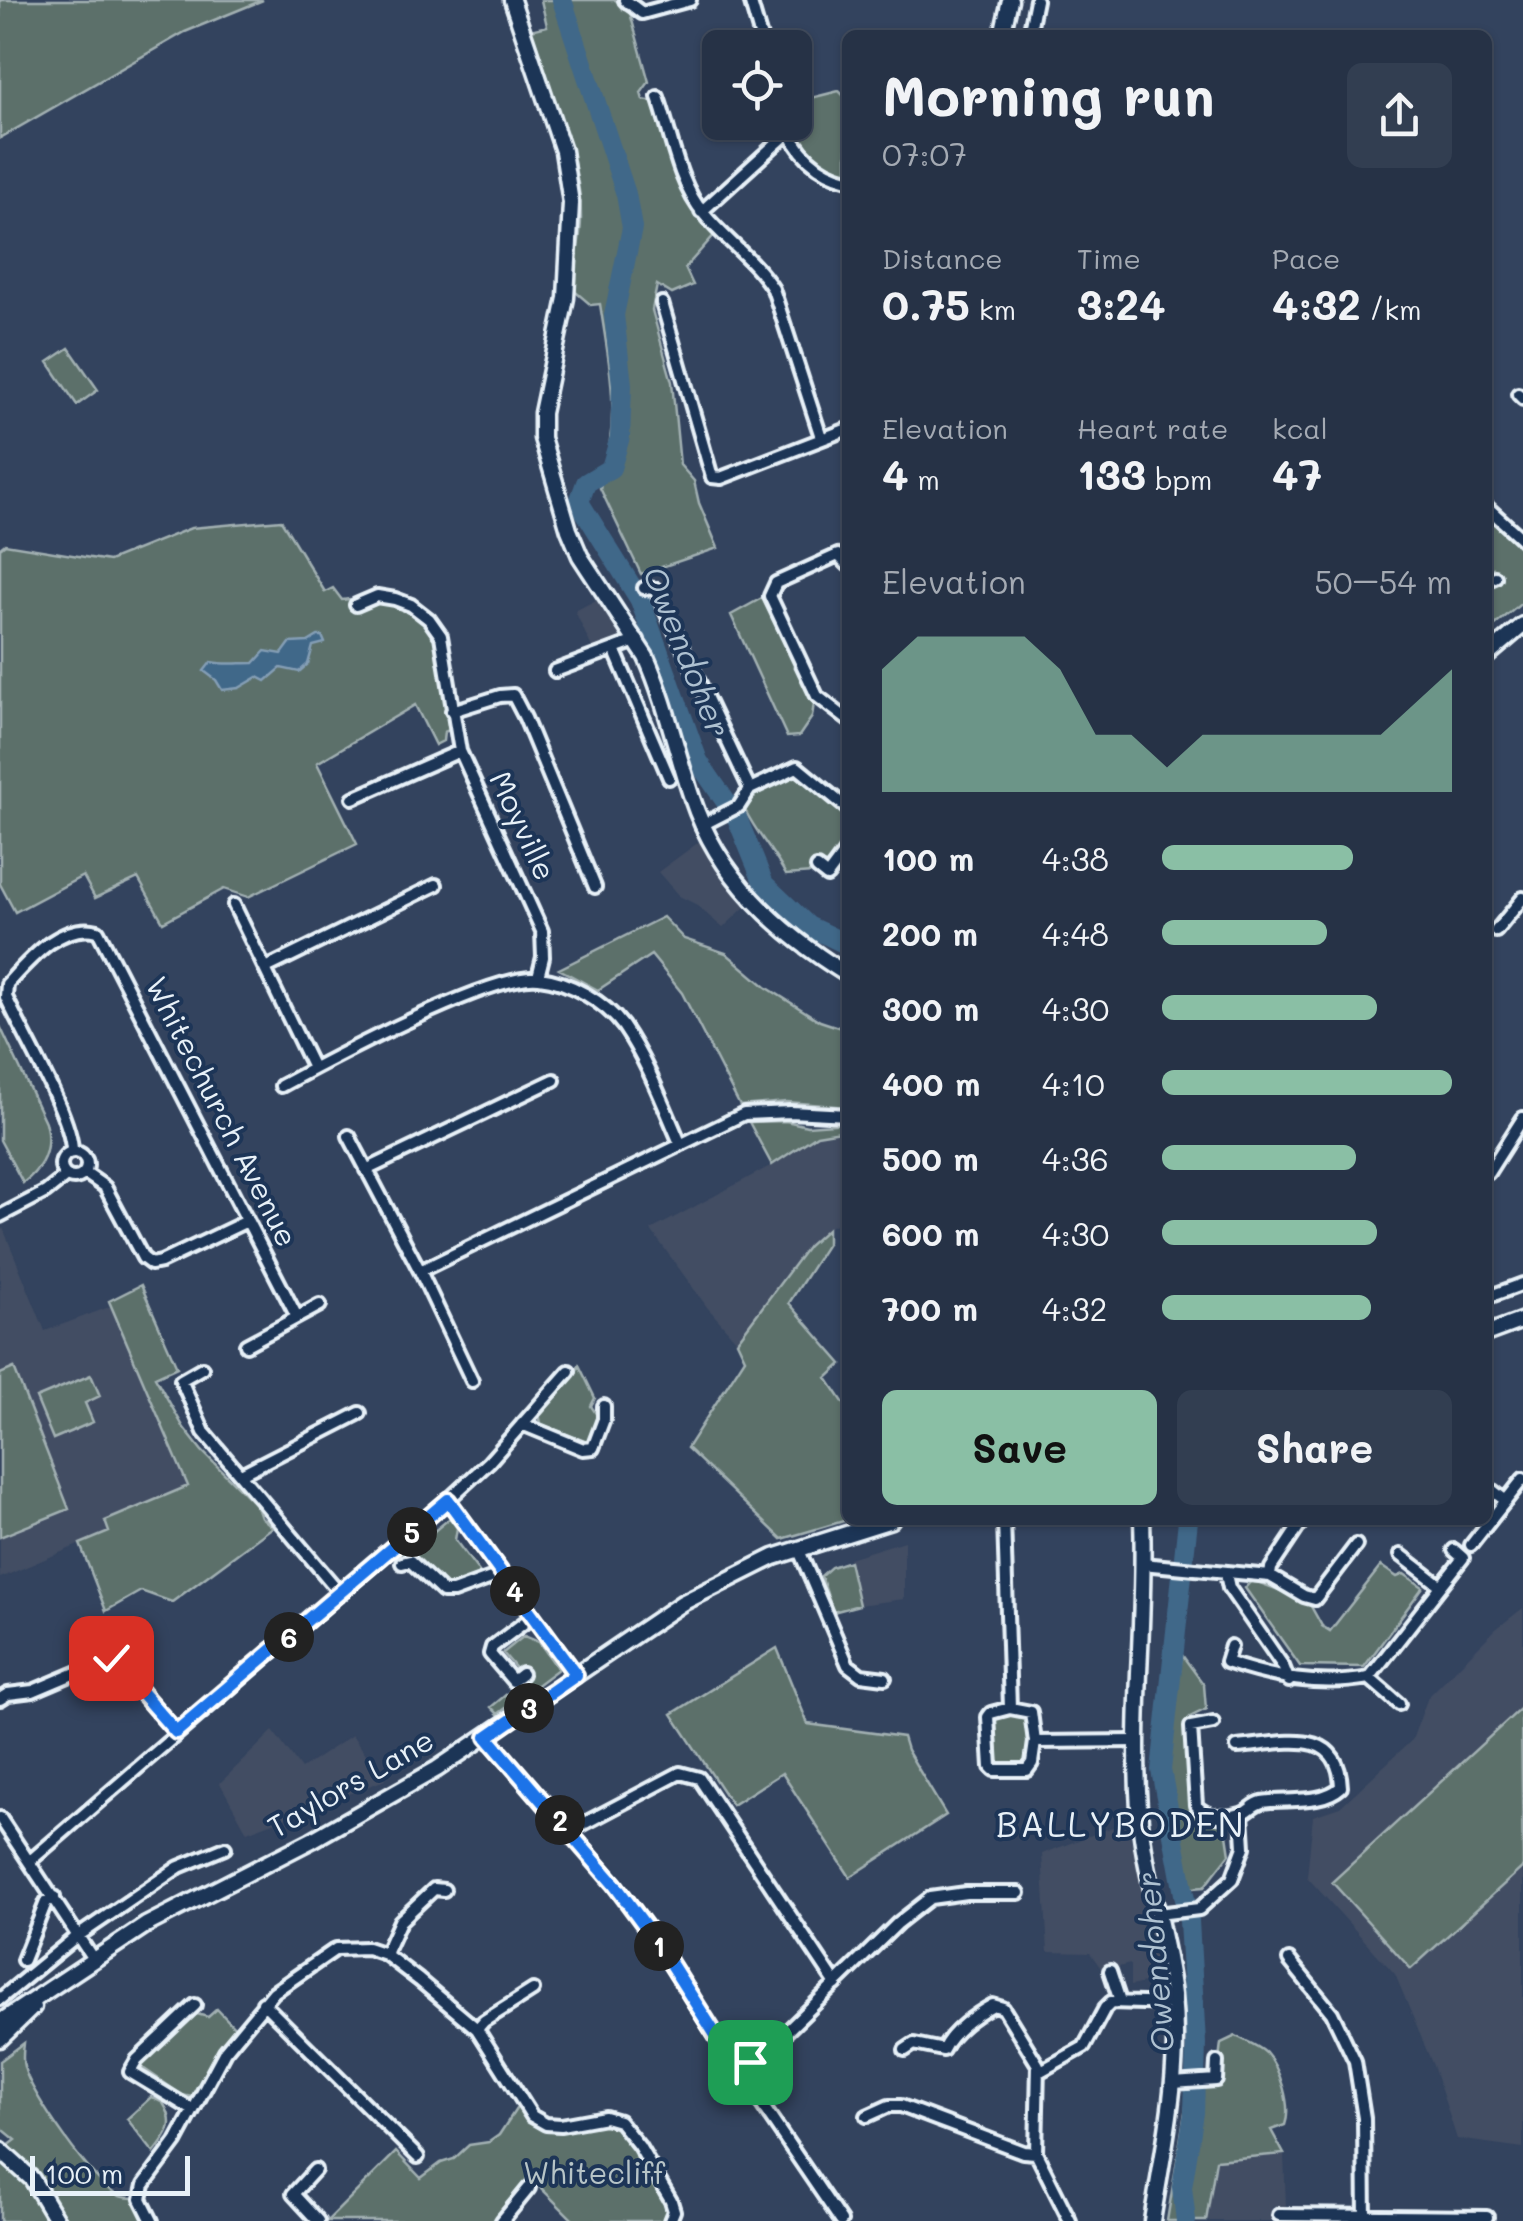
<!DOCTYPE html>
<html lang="en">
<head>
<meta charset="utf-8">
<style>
	body { margin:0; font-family:Mali,sans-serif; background:#323e51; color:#f1f3f6; height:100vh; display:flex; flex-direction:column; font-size:38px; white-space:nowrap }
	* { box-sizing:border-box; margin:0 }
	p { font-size:32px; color:#a4aab3 }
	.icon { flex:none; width:55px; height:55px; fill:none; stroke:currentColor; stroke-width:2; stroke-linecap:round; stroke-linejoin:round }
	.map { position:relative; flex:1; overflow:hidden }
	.drawer { position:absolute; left:842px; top:30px; width:650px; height:1495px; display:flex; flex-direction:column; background:#263246; border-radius:15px; box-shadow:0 2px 8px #0004,0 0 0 2px #424d5f }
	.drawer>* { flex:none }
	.fabs { position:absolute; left:702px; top:30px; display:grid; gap:20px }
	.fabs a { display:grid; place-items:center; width:110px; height:110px; border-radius:15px; background:#263246; box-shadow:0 2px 8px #0004,0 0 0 2px #424d5f; font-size:50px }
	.scale { position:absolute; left:30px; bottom:25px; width:160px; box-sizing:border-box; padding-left:10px; border:5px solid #e8f1f8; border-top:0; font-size:28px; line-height:35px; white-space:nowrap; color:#e8f1f8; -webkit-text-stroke:8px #1d3557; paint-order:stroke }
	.pin { position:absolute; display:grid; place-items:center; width:85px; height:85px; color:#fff; margin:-42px; border-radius:20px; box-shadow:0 5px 15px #0006 }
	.km { position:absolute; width:50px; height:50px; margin:-25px; border-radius:50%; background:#222; color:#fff; font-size:28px; line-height:50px; text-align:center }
	.round { display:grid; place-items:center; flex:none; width:105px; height:105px; border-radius:15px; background:#323e51 }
	.head { display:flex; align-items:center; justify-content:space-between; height:170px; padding:0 40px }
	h1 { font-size:55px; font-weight:700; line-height:75px }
	.figures { display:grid; grid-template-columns:repeat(3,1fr); gap:15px; height:170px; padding:10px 40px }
	.figures div { display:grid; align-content:center }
	.figures b { font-size:42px; font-weight:700 }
	.figures small { font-size:28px; font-weight:400 }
	.figures p { font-size:28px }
	.chart { height:280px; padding:20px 40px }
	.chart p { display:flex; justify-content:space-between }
	.chart svg { width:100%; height:180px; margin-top:10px; fill:#8abfa5; opacity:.7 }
	.primary-button { display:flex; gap:20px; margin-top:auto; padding:20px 40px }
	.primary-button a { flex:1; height:115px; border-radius:15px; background:#8abfa5; color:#111; font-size:40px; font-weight:700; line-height:115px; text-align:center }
	.primary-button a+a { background:#323e51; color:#f1f3f6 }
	ul { padding:0 40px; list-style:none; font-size:32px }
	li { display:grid; grid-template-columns:160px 120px 1fr; align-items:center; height:75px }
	li i { height:25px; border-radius:12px; background:#8abfa5 }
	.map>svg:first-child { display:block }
	.built { fill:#424d63 }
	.green { fill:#5b706b; stroke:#a2b0b2; stroke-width:2.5 }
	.water { fill:#416789; stroke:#849eb5; stroke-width:2.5 }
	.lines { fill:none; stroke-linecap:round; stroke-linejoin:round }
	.river { stroke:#416789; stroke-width:20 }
	.street-casing { stroke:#e8f1f8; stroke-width:18 }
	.secondary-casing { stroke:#e8f1f8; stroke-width:21 }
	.street { stroke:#1d3557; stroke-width:10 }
	.secondary { stroke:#1d3557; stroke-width:14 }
	.route-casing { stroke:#fff; stroke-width:20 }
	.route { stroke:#1a73e8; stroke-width:12 }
	.labels { text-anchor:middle; stroke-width:8; stroke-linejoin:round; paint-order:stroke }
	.street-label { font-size:30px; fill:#e8f1f8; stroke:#1d3557 }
	.park-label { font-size:30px; fill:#b7c4c7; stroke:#1d3557 }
	.water-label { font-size:32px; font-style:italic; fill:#aec1d1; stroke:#1d3557 }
	.quarter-label { font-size:35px; letter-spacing:2.5px; fill:#e8f1f8; stroke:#1d3557 }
</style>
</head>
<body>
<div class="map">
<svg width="1523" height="2221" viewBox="0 0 1523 2221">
	<rect width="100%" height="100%" fill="#33435e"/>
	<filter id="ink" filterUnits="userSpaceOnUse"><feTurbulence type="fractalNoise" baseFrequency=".01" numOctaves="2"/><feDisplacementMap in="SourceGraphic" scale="20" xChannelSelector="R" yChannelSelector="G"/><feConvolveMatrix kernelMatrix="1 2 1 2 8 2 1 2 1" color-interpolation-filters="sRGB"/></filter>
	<g filter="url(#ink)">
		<path class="built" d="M596,600L615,622L625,640L594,652L575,611Z
			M703,839L731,887L747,905L723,928L695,904L679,896L658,872Z
			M847,1130V1218L826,1229L808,1245L737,1341L707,1307L651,1230L772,1165L817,1135Z
			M3,1228L45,1331L112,1306L189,1486L106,1521L109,1532L0,1578V1230Z
			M904,1541V1599L859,1605L849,1558Z
			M1523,1608V2148L1457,2139L1434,2068L1395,1974L1307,1877L1313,1816L1340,1807L1412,1740L1428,1697L1496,1629Z
			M273,1731L301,1769L352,1735L385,1780L247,1832L220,1783Z
			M1123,1823L1127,1826L1135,1852L1159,1980L1130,1986V1964L1103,1971L1090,1953L1048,1952L1042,1854Z
			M1284,2154L1286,2206L1272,2207L1271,2221H1207L1215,2160Z"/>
		<path class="green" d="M0,0H263L185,32L0,138Z
			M541,0H616L622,9L630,13L649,82L641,93L643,100L654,102L657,106C673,156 677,195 716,233L685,268L693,285L672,294L657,285L652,310L672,382L680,465L694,481L699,503L718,548L641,574L600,488C621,416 611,376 600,304L591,305L571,288C574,265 581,241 581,218C581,154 548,90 527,31L547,26Z
			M839,91L847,99V175C820,167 801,150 792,123L795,122V102Z
			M69,348L98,390L77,405L48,362Z
			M1488,515L1523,547V602L1488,631V590L1497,579L1493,568L1488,570Z
			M281,520L325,592L333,588L342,600L349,599L355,609C372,599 381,599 400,605C449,619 446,687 453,729L444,732L443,741L435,745L415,705L317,763L357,844L248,897L224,889L163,922L138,878L95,898L83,876L15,912L0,884V548L5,544L109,561L191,528Z
			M762,598L814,703L812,717L799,736L787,737L731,615Z
			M793,774L800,776L847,817V835L826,864L818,862L812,873L786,875C773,851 757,834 745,810C751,791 774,779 793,774Z
			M663,917L684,939L726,953L766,987L820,1021L847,1030V1107L787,1102L740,1106L682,993L651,955L598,990L559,969Z
			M0,1026L45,1122C52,1147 44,1167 23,1183L0,1140Z
			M786,1121L807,1126L847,1123V1130L817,1135L772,1165L749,1122Z
			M827,1229V1244L789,1303L842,1364L827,1378L847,1408V1520L782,1539L687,1448L745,1358L737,1341L808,1246Z
			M141,1285L177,1367L155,1377L184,1428L202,1451L257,1506L261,1517L273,1527L172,1602L141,1591L106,1611L80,1544L109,1532L105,1521L188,1486L109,1301Z
			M579,1365L595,1398L591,1406L599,1418L595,1426L597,1434L590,1444H585V1441L541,1424L539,1413L545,1401L551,1400L575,1375Z
			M14,1368L69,1509L0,1537V1374Z
			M91,1375L100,1396L85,1403L93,1422L53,1439L36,1398Z
			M450,1518L457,1528L455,1540L480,1573L490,1574L449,1588L440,1584V1578L413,1557L399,1555L403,1550L410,1551Z
			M849,1561L859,1605L833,1612L821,1576L831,1567Z
			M1381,1566L1397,1577L1404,1574L1423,1587L1364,1667L1300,1666L1245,1588L1252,1580L1308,1601L1322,1626L1330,1631Z
			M524,1636L539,1642L558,1669L498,1714L491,1707L525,1679L503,1653Z
			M777,1648L808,1724L903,1737L907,1750L946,1815L850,1877L782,1773L732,1805L672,1714Z
			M1182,1655L1204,1685L1206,1709L1190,1717L1192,1805C1197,1822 1209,1821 1225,1821L1230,1854L1204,1887L1181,1889L1165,1788Z
			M1521,1708L1523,1867L1411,1969L1332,1882Z
			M1010,1714L1024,1718C1031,1733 1032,1750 1025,1765L999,1764C993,1752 989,1727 997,1715Z
			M217,2009L236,2029L192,2097L182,2095L140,2066L141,2062L188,2019L197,2014L208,2017Z
			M1236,2036C1245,2041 1259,2046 1266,2053C1280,2068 1292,2106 1285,2125L1271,2130L1284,2154L1216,2160L1206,2221H1167L1189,2088L1216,2083L1221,2043Z
			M24,2043C23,2051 22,2060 24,2067C30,2093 94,2184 117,2195C120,2197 130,2198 133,2198L145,2221H65L35,2171L8,2146L16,2140L0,2127V2061Z
			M151,2097L163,2103C177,2124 168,2135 154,2153L127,2119Z
			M518,2106C559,2162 585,2108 616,2125C633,2136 656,2185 667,2203L665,2221H574L529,2176L493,2221H327L396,2152L421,2178L441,2163L454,2159L469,2145L489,2142L499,2135Z
			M0,2155L20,2171L52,2221H0Z"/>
		<path class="water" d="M318,636H322L325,643L313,646L308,664L299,672L281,668L266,681L258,677L239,688L222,690L216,680L204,671L211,662C227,665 238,663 254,663L265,651L282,654L290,643L308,642Z"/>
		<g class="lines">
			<path class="river" d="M562,0L626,194L632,228L614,315L622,385L620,437L611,468L586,483L579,502L640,600L698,761L737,818L764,884L808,926L848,945
				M1186,2221L1182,2187L1194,2113L1196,2043L1189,1921L1161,1770L1188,1520"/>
			<defs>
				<path id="street" d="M625,0L642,13L690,0
					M750,0L764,48
					M1031,25L1036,0
					M658,97C671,133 678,184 704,214C726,241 754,259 773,289L821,437
					M786,122C795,152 818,173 848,180
					M701,212L789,132
					M662,303L712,477L721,478L848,429
					M1518,394L1523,399
					M1488,508L1523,540
					M848,565L838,555L776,583L770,596L817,696L848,720
					M1488,580L1495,577
					M644,588L655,589L750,789
					M356,605L377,596L395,599L411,605L429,619L441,636L460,751
					M617,656L669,778
					M555,671L638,640
					M452,711L500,696L513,695L525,718L595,887
					M353,798L460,751L542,931L543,957L538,977
					M704,824L739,806L750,789L797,767L848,809
					M817,868L827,876L848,848
					M234,905L313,1068
					M1496,931L1523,898
					M266,968L436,885
					M7,984C29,960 62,921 98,931L297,1317
					M7,984L6,997C22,1033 73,1118 72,1152
					M281,1086C327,1061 493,972 539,978C569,981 605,1002 623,1026C647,1061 663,1104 680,1143
					M349,1136L420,1271L472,1381
					M61 1165a13 13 0 1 1 26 0a13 13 0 1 1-26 0Z
					M366,1170L554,1080
					M85,1173L105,1187L143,1258L151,1264L161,1262L247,1221
					M1488,1173L1523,1118
					M0,1216L46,1192L66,1176
					M420,1271L744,1114L790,1112L848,1115
					M1488,1297L1523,1284
					M246,1345L320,1305
					M202,1368L181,1380L204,1432L341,1594
					M522,1424L583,1449L593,1448L604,1419V1406
					M241,1474L360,1413
					M1488,1487L1506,1501
					M448,1500L576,1675
					M1004,1520L1010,1708L1031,1712L1035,1742L1137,1741
					M1471,1545L1523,1479
					M798,1548L848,1665L861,1675L885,1678
					M1401,1555L1441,1586
					M402,1563L410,1561L443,1592H453L502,1574
					M1142,1564L1270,1576L1304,1596L1315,1599L1356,1545
					M1226,1574L1229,1588L1283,1666L1289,1681
					M1270,1576L1271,1568L1303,1520
					M1231,1646L1226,1662C1273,1678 1319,1687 1369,1678L1463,1558L1454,1550
					M522,1674L513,1681L490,1654L492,1647L533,1616
					M1369,1678L1399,1704
					M0,1699L8,1694L33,1691L111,1658L177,1733
					M1010,1708L991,1713L988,1717L991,1767L994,1770H1027L1032,1763L1035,1742
					M1213,1723L1191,1727L1196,1805C1204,1817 1227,1819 1241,1814C1249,1812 1253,1804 1262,1802C1287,1798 1321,1805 1341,1787C1339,1724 1281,1744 1237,1747
					M487,1737L615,1884L657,1942L718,2040L841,2221
					M0,1818L93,1959
					M570,1831L680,1773L699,1778L836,1984
					M30,1861L448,1500L489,1462L569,1371
					M1158,1914L1199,1909L1232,1879L1244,1847L1242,1814
					M385,1954L400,1921L434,1889L444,1890
					M23,1960L46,1902L54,1897
					M1289,1960L1332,2013L1355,2061L1364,2118L1365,2221
					M1110,1971L1120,2001
					M0,1999L72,1940L138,1895L179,1867L225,1848
					M263,2003L418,2157
					M477,2029L484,2021L533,1990
					M905,2050L914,2044L943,2050C951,2032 976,2014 993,2005L1003,2008L1038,2065L1036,2153L1070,2221
					M738,2070L783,2035L898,1923L930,1898L966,1893H1019
					M1039,2072L1084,2047L1105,2008L1111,2002L1174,2004
					M1173,2083L1216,2080L1217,2062
					M191,2109L130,2072L137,2060L195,2005
					M867,2116L889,2106H901L1023,2152L1036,2153
					M315,2170L293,2194L318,2221
					M1279,2215L1487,2217
					M152,2221L141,2199L144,2185L176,2142L225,2051L274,1992L336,1949L367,1948L385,1954L419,1980L477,2029L532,2116L546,2124L561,2125L605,2117L619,2121L639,2146L671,2201L674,2211L670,2221
					M502,2221L529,2188"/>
				<path id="secondary" d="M512,0L563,151L571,203L566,298L542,413V438L569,530L580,556L646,657C666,702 676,751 692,798C718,877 778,932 848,975
					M1002,35L1010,0
					M1488,655L1523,625
					M1488,1333L1523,1320
					M1142,1520C1146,1616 1132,1712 1139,1808C1143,1871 1166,1932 1173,1995C1181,2071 1164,2146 1152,2221
					M0,2022L146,1925L312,1840L437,1769L682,1603L774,1557L891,1520
					M0,2039L33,2007
					M0,2150L32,2179L57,2221"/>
			</defs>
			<use href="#street" class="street-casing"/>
			<use href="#secondary" class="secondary-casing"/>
			<use href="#street" class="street"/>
			<use href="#secondary" class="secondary"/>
		</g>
	</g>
	<g class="lines" filter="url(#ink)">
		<defs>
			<path id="route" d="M111,1658L176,1732L448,1500L576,1675L487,1737L614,1884L657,1942L738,2070L750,2062"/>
		</defs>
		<use href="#route" class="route-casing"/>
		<use href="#route" class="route"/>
	</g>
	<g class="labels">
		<g class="street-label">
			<text transform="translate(522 826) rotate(65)" y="10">Moyville</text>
			<text transform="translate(221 1112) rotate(63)" y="10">Whitechurch Avenue</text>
			<text transform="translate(351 1784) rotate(-30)" y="10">Taylors Lane</text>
		</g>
		<g class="park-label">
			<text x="594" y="2184">Whitecliff</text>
		</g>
		<g class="water-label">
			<text transform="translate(686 652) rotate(68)" y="11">Owendoher</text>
			<text transform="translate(1156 1962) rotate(-95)" y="11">Owendoher</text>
		</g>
		<g class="quarter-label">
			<text x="1121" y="1837">BALLYBODEN</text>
		</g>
	</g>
</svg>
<div class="fabs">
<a><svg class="icon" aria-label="locate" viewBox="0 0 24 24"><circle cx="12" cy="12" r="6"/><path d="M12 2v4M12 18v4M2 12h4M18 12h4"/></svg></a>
</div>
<div class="scale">100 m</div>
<div class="pin" style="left:750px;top:2062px;background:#1e9e55"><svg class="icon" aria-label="arrive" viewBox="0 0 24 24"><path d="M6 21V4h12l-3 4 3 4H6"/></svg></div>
<div class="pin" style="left:111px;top:1658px;background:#d93025"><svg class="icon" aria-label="check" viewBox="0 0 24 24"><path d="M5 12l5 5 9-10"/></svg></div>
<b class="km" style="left:659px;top:1946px">1</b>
<b class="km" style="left:560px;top:1820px">2</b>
<b class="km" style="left:529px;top:1708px">3</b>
<b class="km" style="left:515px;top:1591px">4</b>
<b class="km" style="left:412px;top:1532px">5</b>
<b class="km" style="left:289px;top:1637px">6</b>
<section class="drawer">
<div class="head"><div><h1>Morning run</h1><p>07:07</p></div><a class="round"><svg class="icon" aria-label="share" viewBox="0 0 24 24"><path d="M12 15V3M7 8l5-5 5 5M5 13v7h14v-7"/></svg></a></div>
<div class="figures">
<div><p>Distance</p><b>0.75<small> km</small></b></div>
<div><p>Time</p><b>3:24</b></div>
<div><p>Pace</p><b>4:32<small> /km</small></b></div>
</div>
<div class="figures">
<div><p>Elevation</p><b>4<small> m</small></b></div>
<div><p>Heart rate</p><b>133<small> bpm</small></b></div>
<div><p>kcal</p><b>47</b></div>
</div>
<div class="chart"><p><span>Elevation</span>50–54 m</p>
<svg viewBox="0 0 160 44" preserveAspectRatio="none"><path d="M0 44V14L10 6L20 6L30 6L40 6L50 14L60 30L70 30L80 38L90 30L100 30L110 30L120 30L130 30L140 30L150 22L160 14V44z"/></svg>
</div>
<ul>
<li><b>100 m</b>4:38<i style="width:66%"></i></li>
<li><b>200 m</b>4:48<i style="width:57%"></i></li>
<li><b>300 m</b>4:30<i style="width:74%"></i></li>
<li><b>400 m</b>4:10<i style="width:100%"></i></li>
<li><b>500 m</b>4:36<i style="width:67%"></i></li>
<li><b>600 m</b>4:30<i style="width:74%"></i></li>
<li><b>700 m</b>4:32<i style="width:72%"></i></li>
</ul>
<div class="primary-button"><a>Save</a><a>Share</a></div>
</section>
</div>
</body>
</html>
